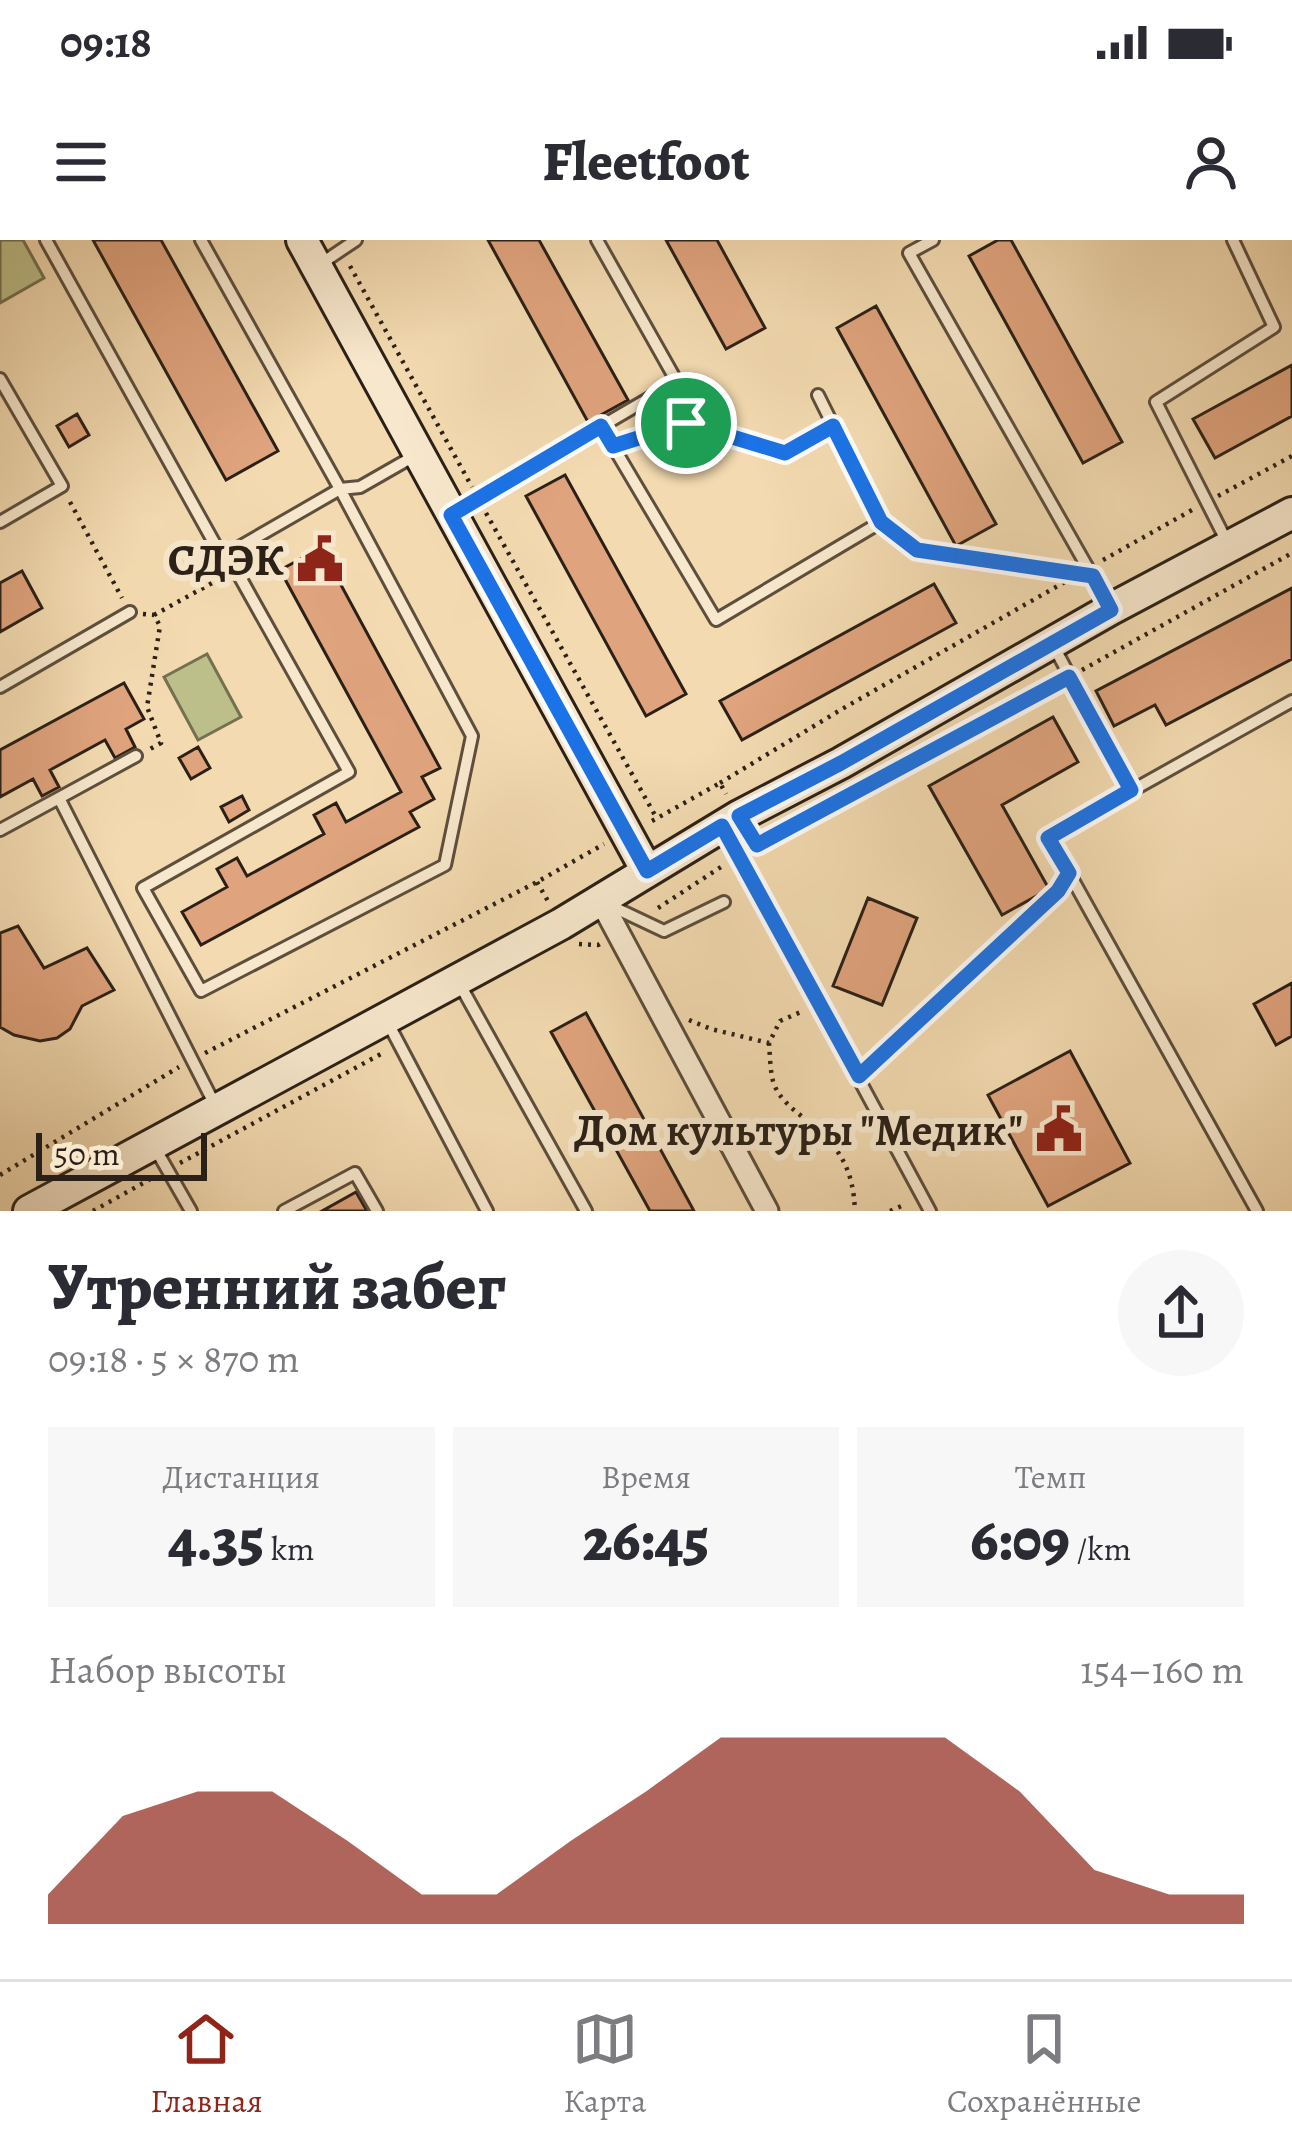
<!DOCTYPE html>
<html lang="ru">
<head>
<meta charset="utf-8">
<style>
	body { margin:0; font-family:Alegreya,serif; background:#f7f7f7; color:#2b2b33; height:100vh; display:flex; flex-direction:column; font-size:45px; white-space:nowrap }
	* { box-sizing:border-box; margin:0 }
	p { font-size:39px; color:#7c7c81 }
	.icon { flex:none; width:66px; height:66px; fill:none; stroke:currentColor; stroke-width:2; stroke-linecap:round; stroke-linejoin:round }
	.map { position:relative; height:971px; overflow:hidden }
	.details { display:flex; flex-direction:column; background:#fff; flex:1 }
	.details>* { flex:none }
	.scale { position:absolute; left:36px; bottom:30px; width:171px; box-sizing:border-box; padding-left:12px; border:6px solid #2b2017; border-top:0; font-size:33px; line-height:42px; white-space:nowrap; color:#2b2017; -webkit-text-stroke:9px #f7e7cc; paint-order:stroke }
	.pin { position:absolute; display:grid; place-items:center; width:102px; height:102px; color:#fff; margin:-51px; border:6px solid #fff; border-radius:50%; box-shadow:0 3px 12px #0007 }
	.round { display:grid; place-items:center; flex:none; width:126px; height:126px; border-radius:63px; background:#f7f7f7 }
	.headline { display:flex; align-items:center; justify-content:space-between; height:204px; padding:0 48px }
	h1 { font-size:66px; font-weight:800; line-height:90px }
	.metrics { display:grid; grid-template-columns:repeat(3,1fr); gap:18px; height:204px; padding:12px 48px }
	.metrics div { display:grid; align-content:center; border-radius:0px; background:#f7f7f7; text-align:center }
	.metrics b { font-size:60px; font-weight:800 }
	.metrics small { font-size:33px; font-weight:400 }
	.metrics p { font-size:33px }
	.chart { height:336px; padding:24px 48px }
	.chart p { display:flex; justify-content:space-between }
	.chart svg { width:100%; height:216px; margin-top:12px; fill:#8f2418; opacity:.7 }
	.status { display:flex; justify-content:space-between; align-items:center; height:84px; padding:0 60px; background:#fff; direction:ltr }
	.status svg { height:33px; fill:currentColor }
	header { display:flex; justify-content:space-between; align-items:center; height:156px; padding:0 48px; background:#fff; font-size:54px; font-weight:800 }
	.dock { display:flex; justify-content:space-around; align-items:center; height:168px; border-top:3px solid #e1e1e2; background:#fff; font-size:33px; color:#7c7c81 }
	.dock a { display:grid; justify-items:center; gap:6px }
	.dock .current { color:#8f2418 }
	.map>svg:first-child { display:block }
	.green { fill:#bdbf8a; stroke:#747050; stroke-width:3 }
	.building { fill:#dfa37d; stroke:#2b2017; stroke-width:3 }
	.lines { fill:none; stroke-linecap:round; stroke-linejoin:round }
	.lane-casing { stroke:#5d4e3d; stroke-width:16 }
	.street-casing { stroke:#5d4e3d; stroke-width:27 }
	.secondary-casing { stroke:#2b2017; stroke-width:36 }
	.path { stroke:#2b2017; stroke-width:4.5; stroke-dasharray:3 6; stroke-linecap:butt }
	.lane { stroke:#f7e7cc; stroke-width:10 }
	.street { stroke:#f7e7cc; stroke-width:21 }
	.secondary { stroke:#f7e7cc; stroke-width:30 }
	.route-casing { stroke:#fff; stroke-width:24 }
	.route { stroke:#1a73e8; stroke-width:15 }
	.labels { text-anchor:middle; stroke-width:12; stroke-linejoin:round; paint-order:stroke }
	.poi-label { font-size:45px; font-weight:bold; fill:#2b2017; stroke:#f7e7cc; text-anchor:end }
</style>
</head>
<body>
<div class="status"><b>09:18</b><svg viewBox="0 0 49 12"><path d="M0 12V9h3v3zM5 12V6h3v6zM10 12V3h3v9zM15 12V0h3v12zM26 1h20v11H26zM47 4h2v5h-2z"/></svg></div>
<header><svg class="icon" aria-label="menu" viewBox="0 0 24 24"><path d="M4 6h16M4 12h16M4 18h16"/></svg>Fleetfoot<svg class="icon" aria-label="person" viewBox="0 0 24 24"><circle cx="12" cy="8" r="4"/><path d="M4 21q1-7 8-7t8 7"/></svg></header>
<div class="map">
<svg width="1292" height="971" viewBox="0 0 1292 971">
	<rect width="100%" height="100%" fill="#f3dab0"/>
	<filter id="stains"><feTurbulence type="fractalNoise" baseFrequency=".00167" numOctaves="4"/><feColorMatrix values="0 0 0 0 .2 0 0 0 0 .09 0 0 0 0 .02 0 0 0 .5 -.17"/></filter>
	<radialGradient id="worn" r=".72"><stop offset=".6" stop-color="#630" stop-opacity="0"/><stop offset="1" stop-color="#630" stop-opacity=".3"/></radialGradient>
	<path class="green" d="M0,0H23L44,38L0,63Z
		M207,414L241,477L198,500L164,437Z"/>
	<path class="building" d="M93,0H161L278,211L226,240Z
		M488,0H539L628,160L588,182Z
		M666,0H717L765,88L726,109Z
		M998,0H1011L1122,202L1083,223L969,16Z
		M876,66L996,284L956,306L837,88Z
		M1292,125V176L1215,218L1193,179Z
		M77,174L89,195L69,207L57,186Z
		M565,235L686,454L646,476L526,256Z
		M321,308L440,528L422,537L434,559L410,572L419,587L201,705L182,672L227,647L217,629L237,618L247,636L324,594L314,575L336,563L346,582L401,552L280,330Z
		M22,331L42,368L0,392V343Z
		M934,344L956,383L742,500L720,461Z
		M1292,348V419L1166,485L1155,465L1114,486L1096,451Z
		M124,443L144,479L126,489L135,507L115,518L105,500L50,530L59,547L42,556L33,539L0,557V510Z
		M1053,477L1078,522L1002,565L1049,649L1002,675L929,546Z
		M198,507L210,528L191,539L179,518Z
		M242,556L249,570L229,582L221,567Z
		M868,658L917,678L882,765L833,746Z
		M18,686L44,728L87,708L114,750L82,766L70,789L57,798L40,801L14,795L0,787V693Z
		M1292,743V796L1276,805L1254,764Z
		M586,773L694,971H650L551,792Z
		M1070,811L1130,923L1048,966L988,855Z
		M356,952L367,971H322Z"/>
	<g class="lines">
		<defs>
			<path id="lane" d="M46,0L222,317L236,330L349,532L143,648L201,751L445,625L472,496L340,249L201,0
				M933,0L909,13L1110,367
				M319,25L356,0
				M0,139L62,246L0,282
				M601,186L716,380L881,282L818,155
				M453,273L677,142L597,0
				M1228,304L1156,162L1274,87L1233,0
				M222,317L340,249L360,247L416,215
				M1053,405L1131,550
				M0,447L130,372
				M59,558L136,516
				M724,589L930,971
				M0,590L59,558L216,867
				M609,665L664,691L724,662
				M459,743L586,971
				M388,783L487,971
				M859,836L1057,651L1069,633
				M155,908L191,971
				M284,971L355,933L377,971
				M1257,971L1049,597L1292,461"/>
			<path id="street" d="M601,661L767,971"/>
			<path id="secondary" d="M302,0L647,631
				M29,971L561,684L739,576L841,523L1111,369L1292,273"/>
		</defs>
		<use href="#lane" class="lane-casing"/>
		<use href="#street" class="street-casing"/>
		<use href="#secondary" class="secondary-casing"/>
		<path class="path" d="M350,26L472,247
			M630,200L685,183L785,213L822,192
			M1218,256L1292,216
			M70,262L122,358
			M486,273L656,577
			M895,292L917,310L1074,333
			M1103,320L1192,270
			M143,374L154,375L160,386L147,467L161,503L150,509
			M154,375L223,337
			M1082,430L1292,313
			M720,543L842,469L1077,335
			M652,581L720,543L726,554
			M755,607L1056,444
			M537,642L549,663
			M658,668L724,625
			M579,704L598,705L603,702
			M689,780L711,789L769,803L780,781L803,771
			M769,803C770,815 770,829 773,841C778,859 795,871 809,882C841,909 853,929 855,971
			M205,813L537,642L604,604
			M180,923L381,814
			M0,935L179,827
			M93,971L154,937
			M890,971L906,964"/>
		<use href="#lane" class="lane"/>
		<use href="#street" class="street"/>
		<use href="#secondary" class="secondary"/>
	</g>
	<g class="lines">
		<defs>
			<path id="route" d="M686,183L785,213L833,186L881,282L917,310L1093,336L1111,370L841,523L739,576L757,605L1069,437L1131,550L1048,598L1069,633L1058,651L859,836L722,586L647,631L451,275L601,186L613,206Z"/>
		</defs>
		<use href="#route" class="route-casing"/>
		<use href="#route" class="route"/>
	</g>
	<defs>
		<symbol id="civic-bare" viewBox="-9 -9 18 18"><path d="M-.6-6.5H3V-4.5H.6V-3L4-1V1h2V6H-6V1h2V-1L-.6-3ZM-1.2 2.5V6h2.4V2.5Z" fill="#8f2418" stroke="#f7e7cc" stroke-width="2.5" paint-order="stroke"/></symbol>
	</defs>
	<g fill-rule="evenodd">
		<use href="#civic-bare" x="287" y="286" width="66" height="66"/>
		<use href="#civic-bare" x="1026" y="856" width="66" height="66"/>
	</g>
	<g class="labels">
		<g class="poi-label">
			<text x="284" y="335">СДЭК</text>
			<text x="1023" y="905">Дом культуры "Медик"</text>
		</g>
	</g>
	<rect width="100%" height="100%" filter="url(#stains)"/>
	<rect width="100%" height="100%" fill="url(#worn)"/>
</svg>
<div class="scale">50 m</div>
<div class="pin" style="left:686px;top:183px;background:#1e9e55"><svg class="icon" aria-label="arrive" viewBox="0 0 24 24"><path d="M6 21V4h12l-3 4 3 4H6"/></svg></div>
</div>
<section class="details">
<div class="headline"><div><h1>Утренний забег</h1><p>09:18 · 5 × 870 m</p></div><a class="round"><svg class="icon" aria-label="share" viewBox="0 0 24 24"><path d="M12 15V3M7 8l5-5 5 5M5 13v7h14v-7"/></svg></a></div>
<div class="metrics">
<div><p>Дистанция</p><b>4.35<small> km</small></b></div>
<div><p>Время</p><b>26:45</b></div>
<div><p>Темп</p><b>6:09<small> /km</small></b></div>
</div>
<div class="chart"><p><span>Набор высоты</span>154–160 m</p>
<svg viewBox="0 0 160 44" preserveAspectRatio="none"><path d="M0 44V38L10 22L20 17L30 17L40 27L50 38L60 38L70 27L80 17L90 6L100 6L110 6L120 6L130 17L140 33L150 38L160 38V44z"/></svg>
</div>
</section>
<nav class="dock">
<a class="current"><svg class="icon" aria-label="home" viewBox="0 0 24 24"><path d="M3 11l9-7 9 7M6 9v11h12V9"/></svg>Главная</a>
<a><svg class="icon" aria-label="map" viewBox="0 0 24 24"><path d="M3 6l6-2 6 2 6-2v14l-6 2-6-2-6 2zM9 4v14M15 6v14"/></svg>Карта</a>
<a><svg class="icon" aria-label="saved" viewBox="0 0 24 24"><path d="M7 4h10v16l-5-4-5 4z"/></svg>Сохранённые</a>
</nav>
</body>
</html>
